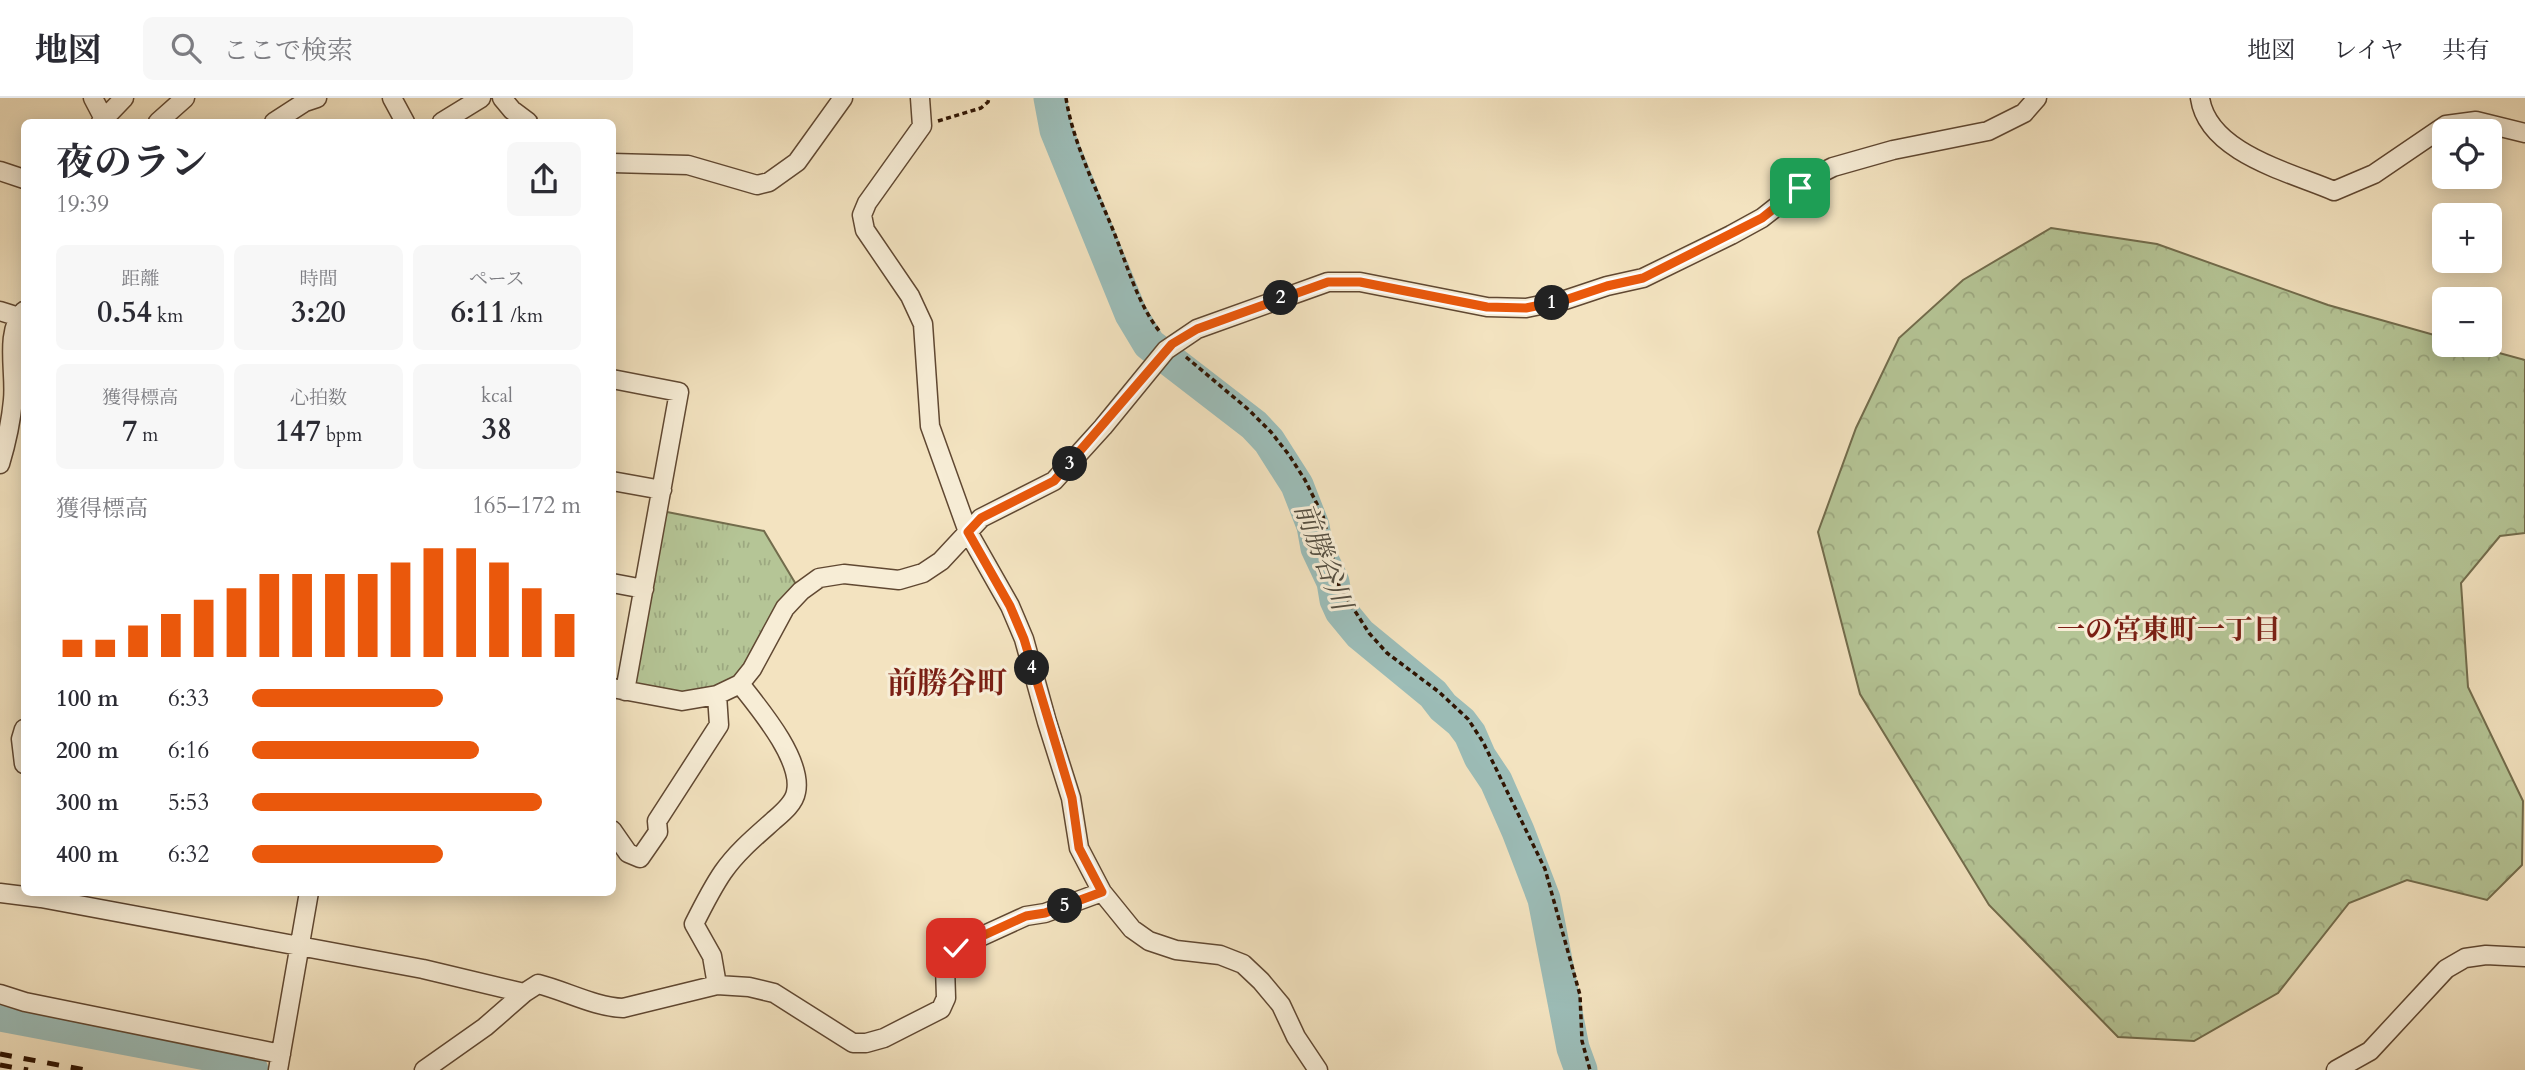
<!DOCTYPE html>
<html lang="ja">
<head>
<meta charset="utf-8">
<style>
	body { margin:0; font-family:Cardo,"Noto Serif JP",serif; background:#f7f7f7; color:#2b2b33; height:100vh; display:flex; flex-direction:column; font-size:26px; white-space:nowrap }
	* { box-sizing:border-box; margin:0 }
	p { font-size:23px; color:#7c7c81 }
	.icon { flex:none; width:38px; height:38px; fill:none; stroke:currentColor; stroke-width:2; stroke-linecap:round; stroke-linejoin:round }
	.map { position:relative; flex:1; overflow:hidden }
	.sheet { position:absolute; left:21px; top:21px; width:595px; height:777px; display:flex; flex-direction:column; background:#fff; border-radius:10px; box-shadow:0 4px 18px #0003 }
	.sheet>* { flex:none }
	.controls { position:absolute; left:2432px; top:21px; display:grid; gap:14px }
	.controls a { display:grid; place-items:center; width:70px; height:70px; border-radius:10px; background:#fff; box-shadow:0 4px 18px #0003; font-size:35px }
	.pin { position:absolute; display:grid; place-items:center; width:60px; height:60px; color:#fff; margin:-30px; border-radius:14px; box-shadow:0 4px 10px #0006 }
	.km { position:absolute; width:35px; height:35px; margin:-18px; border-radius:50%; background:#222; color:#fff; font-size:19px; line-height:35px; text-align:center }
	.round { display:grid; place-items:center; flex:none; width:74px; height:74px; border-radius:10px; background:#f7f7f7 }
	.summary { display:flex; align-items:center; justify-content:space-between; height:119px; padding:0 35px }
	h1 { font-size:38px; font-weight:700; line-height:52px }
	.stats { display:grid; grid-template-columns:repeat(3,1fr); gap:10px; height:119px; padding:7px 35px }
	.stats div { display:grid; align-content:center; border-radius:10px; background:#f7f7f7; text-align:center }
	.stats b { font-size:30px; font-weight:700 }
	.stats small { font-size:19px; font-weight:400 }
	.stats p { font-size:19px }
	.chart { height:196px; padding:14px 35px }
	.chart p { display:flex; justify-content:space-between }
	.chart svg { width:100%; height:126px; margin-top:7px; stroke:#ea580c; stroke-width:6 }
	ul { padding:0 35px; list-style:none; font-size:23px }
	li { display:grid; grid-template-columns:112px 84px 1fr; align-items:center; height:52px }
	li i { height:18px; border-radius:9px; background:#ea580c }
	header { display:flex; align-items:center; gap:42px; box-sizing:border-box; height:98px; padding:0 35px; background:#fff; border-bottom:2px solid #e1e1e2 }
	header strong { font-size:33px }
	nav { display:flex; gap:38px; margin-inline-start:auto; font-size:24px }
	.search { width:490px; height:63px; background:#f7f7f7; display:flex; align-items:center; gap:18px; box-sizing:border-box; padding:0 24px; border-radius:10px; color:#7c7c81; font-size:26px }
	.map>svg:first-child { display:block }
	.forest { fill:url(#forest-crowns); stroke:#726c4c; stroke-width:2 }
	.park { fill:url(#park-tufts); stroke:#726c4c; stroke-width:2 }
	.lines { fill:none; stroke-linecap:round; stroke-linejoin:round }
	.river { stroke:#9cbdb8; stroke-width:33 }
	.minor-casing { stroke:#604832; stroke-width:21 }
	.path { stroke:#2f1402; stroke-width:3.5; stroke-dasharray:5 3.5; stroke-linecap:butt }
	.minor { stroke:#f7edd6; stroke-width:18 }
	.rail { stroke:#2f1402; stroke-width:5; stroke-dasharray:12 12; stroke-linecap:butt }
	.route-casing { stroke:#fff; stroke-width:14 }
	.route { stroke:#ea580c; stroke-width:9 }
	.labels { text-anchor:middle; stroke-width:6; stroke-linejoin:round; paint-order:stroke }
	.water-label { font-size:28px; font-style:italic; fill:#554f42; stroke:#f7edd6 }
	.neighbourhood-label { font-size:28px; font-weight:bold; fill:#7a1f14; stroke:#f7edd6 }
	.quarter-label { font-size:30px; font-weight:bold; fill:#7a1f14; stroke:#f7edd6 }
</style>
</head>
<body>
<header>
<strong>地図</strong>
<div class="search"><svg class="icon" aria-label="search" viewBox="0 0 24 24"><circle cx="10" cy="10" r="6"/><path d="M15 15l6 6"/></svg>ここで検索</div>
<nav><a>地図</a><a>レイヤ</a><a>共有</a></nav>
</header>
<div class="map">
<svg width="2525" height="972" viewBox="0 0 2525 972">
	<defs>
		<pattern id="forest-crowns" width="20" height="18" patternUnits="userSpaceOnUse" patternTransform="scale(1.75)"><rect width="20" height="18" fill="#b5c596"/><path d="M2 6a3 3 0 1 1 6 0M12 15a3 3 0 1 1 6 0" fill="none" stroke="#9ca880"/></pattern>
		<pattern id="park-tufts" width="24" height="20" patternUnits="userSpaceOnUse" patternTransform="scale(1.75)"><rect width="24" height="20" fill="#b5c596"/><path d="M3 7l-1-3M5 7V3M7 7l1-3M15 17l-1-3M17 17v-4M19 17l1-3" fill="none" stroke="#9ca880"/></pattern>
	</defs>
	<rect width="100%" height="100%" fill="#f3e3c0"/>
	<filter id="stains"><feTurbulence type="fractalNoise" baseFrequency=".00286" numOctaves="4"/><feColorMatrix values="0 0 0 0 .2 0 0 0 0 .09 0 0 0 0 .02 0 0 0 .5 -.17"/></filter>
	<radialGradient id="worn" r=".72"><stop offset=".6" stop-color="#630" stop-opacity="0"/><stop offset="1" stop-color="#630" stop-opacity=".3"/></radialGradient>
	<path class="forest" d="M2051,130L2157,146L2328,207L2445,240V247H2470L2525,262V435L2500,438L2461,485L2468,589L2523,703L2522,767L2487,802L2407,782L2349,805L2278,895L2194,943L2118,939L1989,807L1860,596L1818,434L1856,330L1899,240L1963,182Z"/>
	<path class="park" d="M662,413L764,433L797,488L748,572L704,598L676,597L617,584Z"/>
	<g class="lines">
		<path class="river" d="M1050,0L1056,32L1131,216L1149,246L1254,327L1269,343L1297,387L1313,428L1317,450L1333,484L1336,502L1341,513L1360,536L1433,596L1443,609L1461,624L1470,636L1480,659L1496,683L1518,733L1544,801L1573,950L1581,972
			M0,917L238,962L252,972"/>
		<defs>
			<path id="minor" d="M93,0L104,21
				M392,0L405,24
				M502,0L512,12L528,24
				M920,0L922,28L867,105L862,117L865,132L910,198L923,226L930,328L968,434L1010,508L1024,541L1047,624L1071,700L1079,750L1102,794L1132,831L1149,843L1176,852L1220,857L1243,866L1261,883L1281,907L1296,939L1318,972
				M2200,0C2208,55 2290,74 2334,93L2374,76L2446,27L2476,23L2525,35
				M101,24L124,0
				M158,24L185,0
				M274,24L305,4L317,0
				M442,24L481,0
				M612,65L688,67L757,87L769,84L797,64L843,0
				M0,73L24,81
				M0,213L19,219
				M612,281L679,294L625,593
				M0,366C6,346 11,324 13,302C16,275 4,234 24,213
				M612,383L662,392
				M612,485L644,491
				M612,590L682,603L717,597L740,586L752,571L785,510L801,493L819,480L844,476L899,482L923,475L941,463L981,420L1054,383L1103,329L1166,252L1197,231L1328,184H1360L1487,209L1526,210L1565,202L1607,188L1643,180L1731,137L1762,120L1817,77L1833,69L1893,52L1988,33L2024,15L2037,0
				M24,631L21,641L24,666
				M612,732L628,755L640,760L658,734L657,723L719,627L717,597
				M0,795L41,800L423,871L524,895
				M717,887L712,858L694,826C703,808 712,790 723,774C737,754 755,739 773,723C781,716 794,706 796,694C803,662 759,610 740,586
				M0,896L25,904L281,956
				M278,972L309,794
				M424,972L485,929L524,895L538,886C566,893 595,909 623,910L717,887L749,889L774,895L853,945H866L884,940L941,911L946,900L945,868L956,850L1026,818L1045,815L1102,794
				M2336,972L2370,953L2446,871L2465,860L2486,857L2525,859"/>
		</defs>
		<use href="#minor" class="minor-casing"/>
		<path class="path" d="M1066,0C1073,45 1096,90 1113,132C1127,166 1137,205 1160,234
			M938,23L981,10L988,4L989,0
			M1186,259L1249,312L1271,334L1289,357L1305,382L1323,418L1339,488L1369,535L1387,555L1439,594L1468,621L1483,644L1545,771L1580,897L1582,943L1590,972"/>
		<use href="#minor" class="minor"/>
		<path class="rail" d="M0,956L85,972
			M0,967L28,972"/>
	</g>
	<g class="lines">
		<defs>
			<path id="route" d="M956,850L1026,818L1045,815L1102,794L1079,750L1072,700L1024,541L1010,508L968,434L981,420L1054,383L1172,246L1197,231L1328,184H1360L1487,209L1526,210L1565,202L1607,188L1643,180L1762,120L1800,90"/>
		</defs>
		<use href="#route" class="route-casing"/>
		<use href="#route" class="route"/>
	</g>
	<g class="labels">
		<g class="water-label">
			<text transform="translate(1324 458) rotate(69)" y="10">前勝谷川</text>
		</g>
		<g class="neighbourhood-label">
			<text x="2169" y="541">一の宮東町一丁目</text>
		</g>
		<g class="quarter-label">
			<text x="947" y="595">前勝谷町</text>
		</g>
	</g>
	<rect width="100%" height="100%" filter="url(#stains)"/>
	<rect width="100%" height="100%" fill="url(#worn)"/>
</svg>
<div class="controls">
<a><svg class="icon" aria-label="locate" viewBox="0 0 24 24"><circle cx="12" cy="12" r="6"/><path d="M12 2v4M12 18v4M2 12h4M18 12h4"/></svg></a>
<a>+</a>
<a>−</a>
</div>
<div class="pin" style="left:1800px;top:90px;background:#1e9e55"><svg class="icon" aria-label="arrive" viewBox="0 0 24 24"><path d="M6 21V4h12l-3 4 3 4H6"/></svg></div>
<div class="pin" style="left:956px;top:850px;background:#d93025"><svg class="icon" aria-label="check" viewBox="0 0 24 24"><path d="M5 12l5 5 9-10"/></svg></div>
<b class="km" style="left:1552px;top:205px">1</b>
<b class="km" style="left:1281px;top:200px">2</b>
<b class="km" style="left:1070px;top:366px">3</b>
<b class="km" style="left:1032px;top:570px">4</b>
<b class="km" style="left:1065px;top:808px">5</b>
<section class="sheet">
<div class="summary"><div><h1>夜のラン</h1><p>19:39</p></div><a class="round"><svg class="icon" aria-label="share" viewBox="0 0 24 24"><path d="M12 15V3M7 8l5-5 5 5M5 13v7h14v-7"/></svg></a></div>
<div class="stats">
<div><p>距離</p><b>0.54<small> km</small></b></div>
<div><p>時間</p><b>3:20</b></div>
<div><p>ペース</p><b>6:11<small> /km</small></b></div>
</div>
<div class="stats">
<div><p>獲得標高</p><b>7<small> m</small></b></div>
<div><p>心拍数</p><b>147<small> bpm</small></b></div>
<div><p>kcal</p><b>38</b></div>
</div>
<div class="chart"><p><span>獲得標高</span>165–172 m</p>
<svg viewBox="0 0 160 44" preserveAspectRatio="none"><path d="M5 44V38M15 44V38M25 44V33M35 44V29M45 44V24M55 44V20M65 44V15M75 44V15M85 44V15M95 44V15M105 44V11M115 44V6M125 44V6M135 44V11M145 44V20M155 44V29"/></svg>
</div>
<ul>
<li><b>100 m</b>6:33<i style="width:58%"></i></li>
<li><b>200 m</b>6:16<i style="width:69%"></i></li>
<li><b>300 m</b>5:53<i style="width:88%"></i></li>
<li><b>400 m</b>6:32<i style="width:58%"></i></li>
</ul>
</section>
</div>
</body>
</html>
